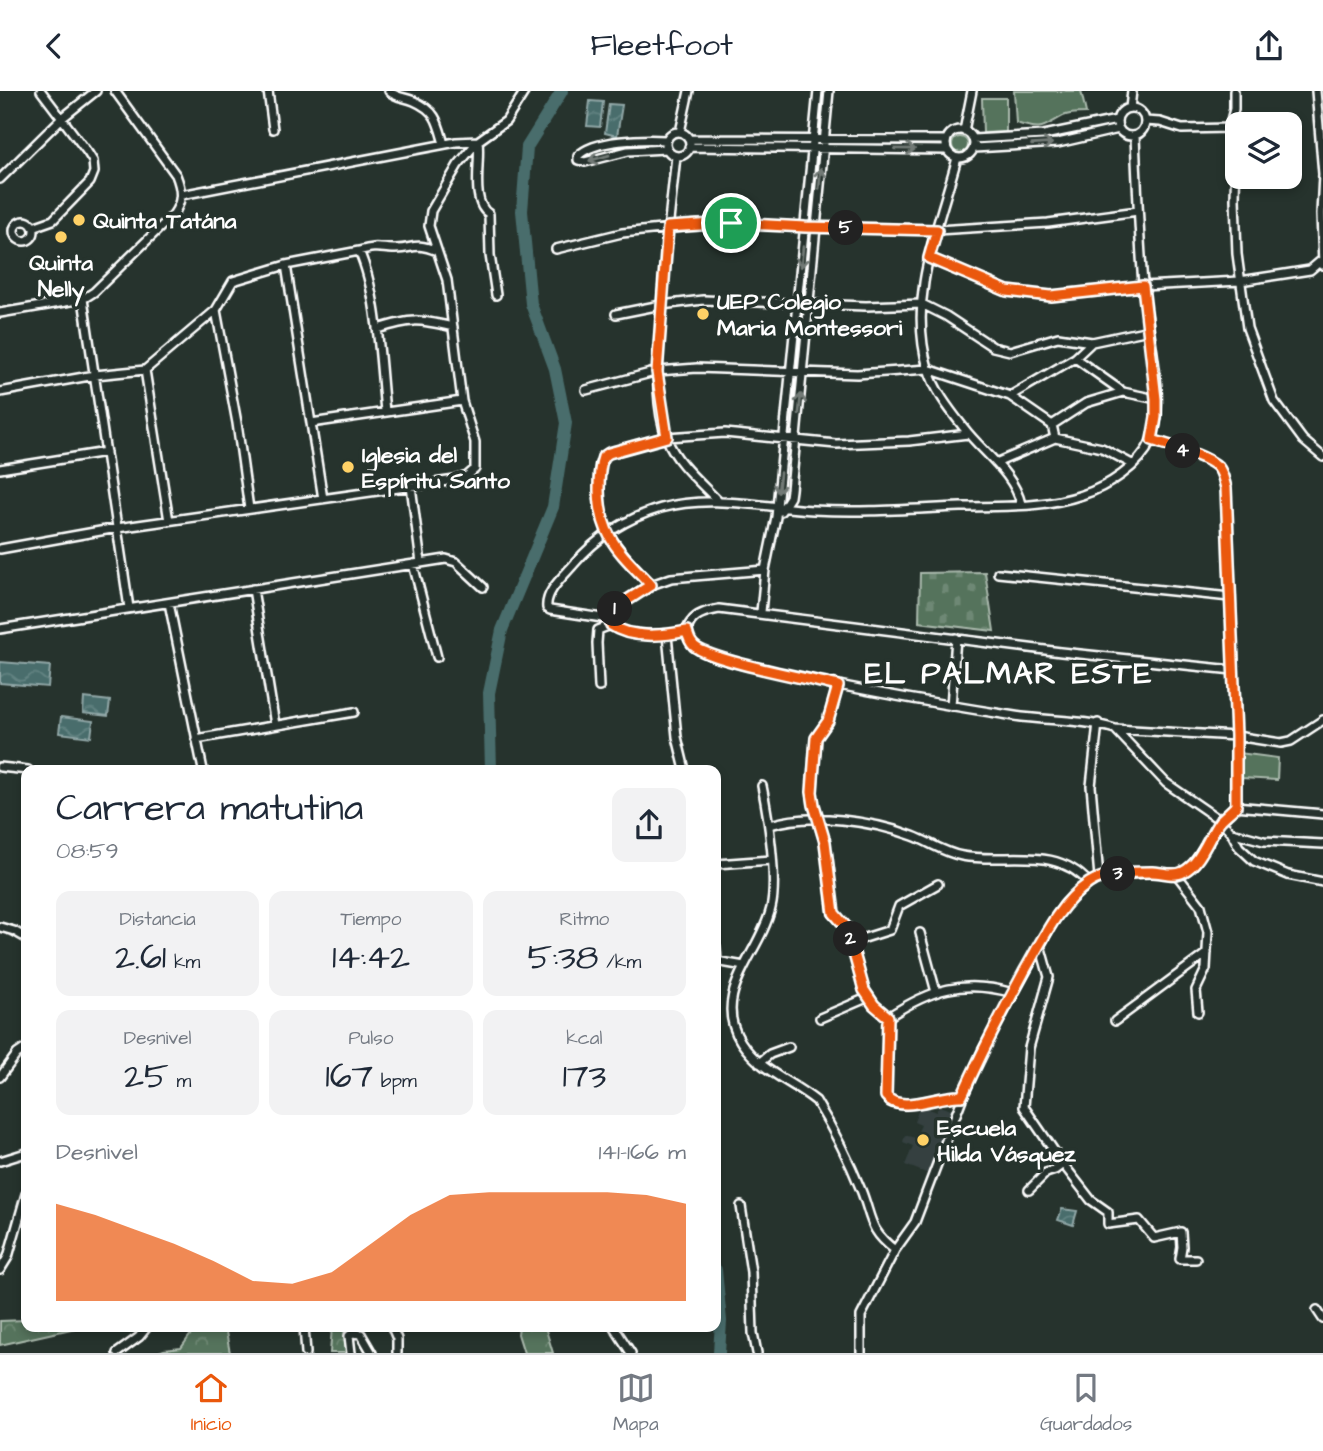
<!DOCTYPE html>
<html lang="es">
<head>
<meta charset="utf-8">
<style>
	body { margin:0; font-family:"Architects Daughter",sans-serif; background:#f2f2f3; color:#1f2937; height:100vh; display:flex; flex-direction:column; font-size:26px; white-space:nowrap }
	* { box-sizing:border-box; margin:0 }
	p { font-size:23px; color:#747a83 }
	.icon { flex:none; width:38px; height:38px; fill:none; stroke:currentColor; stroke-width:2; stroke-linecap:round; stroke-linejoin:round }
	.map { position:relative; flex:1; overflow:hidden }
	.sheet { position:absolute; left:21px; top:674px; width:700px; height:567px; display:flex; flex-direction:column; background:#fff; border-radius:14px; box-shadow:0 4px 10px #0003 }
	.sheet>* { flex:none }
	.tools { position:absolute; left:1225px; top:21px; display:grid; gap:14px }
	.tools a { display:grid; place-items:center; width:77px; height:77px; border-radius:14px; background:#fff; box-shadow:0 4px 10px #0003; font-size:35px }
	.pin { position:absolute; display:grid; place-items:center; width:60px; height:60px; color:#fff; margin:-30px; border:4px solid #fff; border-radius:50%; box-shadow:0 2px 7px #0007 }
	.km { position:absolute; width:35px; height:35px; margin:-18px; border-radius:50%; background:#222; color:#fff; font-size:19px; line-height:35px; text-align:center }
	.round { display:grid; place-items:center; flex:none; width:74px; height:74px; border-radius:14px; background:#f2f2f3 }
	.headline { display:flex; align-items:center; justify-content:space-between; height:119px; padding:0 35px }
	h1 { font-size:38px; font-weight:600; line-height:52px }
	.figures { display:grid; grid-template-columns:repeat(3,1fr); gap:10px; height:119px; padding:7px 35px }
	.figures div { display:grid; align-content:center; border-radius:14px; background:#f2f2f3; text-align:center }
	.figures b { font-size:35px; font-weight:600 }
	.figures small { font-size:19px; font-weight:400 }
	.figures p { font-size:19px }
	.chart { height:196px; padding:14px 35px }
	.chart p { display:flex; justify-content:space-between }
	.chart svg { width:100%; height:126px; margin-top:7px; fill:#ea580c; opacity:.7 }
	header { display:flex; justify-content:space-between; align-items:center; height:91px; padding:0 35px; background:#fff; font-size:32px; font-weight:600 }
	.tabs { display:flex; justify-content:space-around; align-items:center; height:98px; border-top:2px solid #e0e1e3; background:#fff; font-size:19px; color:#747a83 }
	.tabs a { display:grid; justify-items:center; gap:4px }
	.tabs .current { color:#ea580c }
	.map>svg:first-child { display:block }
	.built { fill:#344140 }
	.grass { fill:url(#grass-tufts); stroke:#aab9ad; stroke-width:2 }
	.forest { fill:url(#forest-crowns); stroke:#aab9ad; stroke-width:2 }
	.cemetery { fill:url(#cemetery-stones); stroke:#aab9ad; stroke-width:2 }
	.green { fill:#55735b; stroke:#aab9ad; stroke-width:2 }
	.water { fill:url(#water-waves); stroke:#91a7a7; stroke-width:2 }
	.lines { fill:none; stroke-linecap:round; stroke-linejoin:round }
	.river { stroke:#486d6c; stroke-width:12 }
	.minor-casing { stroke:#fff; stroke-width:12 }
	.minor { stroke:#26332d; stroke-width:7 }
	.oneway { stroke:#727a76 }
	.route-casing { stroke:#fff; stroke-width:14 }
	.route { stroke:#ea580c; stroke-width:9 }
	.poi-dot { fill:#ffd166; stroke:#26332d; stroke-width:2.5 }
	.labels { text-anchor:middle; stroke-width:7; stroke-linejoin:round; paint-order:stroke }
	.poi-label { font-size:23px; font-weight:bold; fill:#fff; stroke:#26332d; text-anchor:start }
	.district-label { font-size:30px; font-weight:bold; letter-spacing:2px; fill:#fff; stroke:#26332d }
</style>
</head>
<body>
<header><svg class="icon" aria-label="back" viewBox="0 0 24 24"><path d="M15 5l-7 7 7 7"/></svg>Fleetfoot<svg class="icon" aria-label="share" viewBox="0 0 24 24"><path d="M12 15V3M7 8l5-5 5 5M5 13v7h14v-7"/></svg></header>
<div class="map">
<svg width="1323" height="1262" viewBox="0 0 1323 1262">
	<defs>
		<pattern id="grass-tufts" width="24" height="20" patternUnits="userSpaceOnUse" patternTransform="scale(1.75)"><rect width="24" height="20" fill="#55735b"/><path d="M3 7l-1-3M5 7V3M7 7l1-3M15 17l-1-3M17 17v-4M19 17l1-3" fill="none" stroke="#6e8874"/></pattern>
		<pattern id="forest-crowns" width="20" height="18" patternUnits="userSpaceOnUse" patternTransform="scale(1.75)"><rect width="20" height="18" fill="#55735b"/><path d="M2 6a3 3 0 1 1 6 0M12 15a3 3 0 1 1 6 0" fill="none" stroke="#6e8874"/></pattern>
		<pattern id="cemetery-stones" width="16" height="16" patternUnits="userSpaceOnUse" patternTransform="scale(1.75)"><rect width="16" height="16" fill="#55735b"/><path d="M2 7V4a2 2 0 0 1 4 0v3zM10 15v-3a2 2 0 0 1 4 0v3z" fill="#6e8874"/></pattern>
		<pattern id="water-waves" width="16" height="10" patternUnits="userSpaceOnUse" patternTransform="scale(1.75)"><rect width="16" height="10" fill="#486d6c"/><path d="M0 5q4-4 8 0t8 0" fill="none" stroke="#638382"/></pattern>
	</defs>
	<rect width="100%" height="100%" fill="#26332d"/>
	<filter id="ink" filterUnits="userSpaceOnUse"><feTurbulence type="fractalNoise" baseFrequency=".0143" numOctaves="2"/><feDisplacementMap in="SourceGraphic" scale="14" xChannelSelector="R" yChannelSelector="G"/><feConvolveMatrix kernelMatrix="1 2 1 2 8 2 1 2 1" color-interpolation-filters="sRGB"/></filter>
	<g filter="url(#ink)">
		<path class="built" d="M920,1015L936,1021L939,1015L954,1020L929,1083L905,1074L913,1055L903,1051L905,1044L915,1047L921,1034L914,1031Z"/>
		<path class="grass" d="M952 54a8 8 0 1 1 16 0a8 8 0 1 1-16 0Z"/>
		<path class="forest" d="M26,1229V1236H80L0,1254V1230Z
			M196,1236H225L230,1262H156L164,1259L181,1257Z
			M332,1236H343L349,1262H330Z
			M519,1236H545L553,1262H524L518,1243Z"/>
		<path class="cemetery" d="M985,481L994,540L919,531L920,482Z"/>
		<path class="green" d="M1014,0H1081L1086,22C1079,22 1069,22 1063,25C1041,37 1043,40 1016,32Z
			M982,7H1006V41L983,42Z
			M1239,662L1278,667L1277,689L1242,687Z"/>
		<path class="water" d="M590,10L603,11L600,36L587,35Z
			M609,13L622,14L617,45L605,42Z
			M0,571L50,575L48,596L0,592Z
			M84,607L110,610L108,625L83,622Z
			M61,626L93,630L91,646L59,642Z
			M1062,1118L1077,1120L1073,1134L1058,1129Z"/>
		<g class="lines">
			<path class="river" d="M491,679L489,602L502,539L553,416L566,332L555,278L531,213L522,120L527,56L562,0
				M716,1179L721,1230L719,1262"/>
			<defs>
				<path id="minor" d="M268,0L273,38
					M389,0C396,7 405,6 414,10C437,20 438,32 444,53
					M1234,0V18L1229,37L1236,56L1235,108L1237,163L1247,237L1274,310L1303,349L1323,366
					M1316,0L1323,83L1321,123L1323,174
					M1117 31a14 14 0 1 1 28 0a14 14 0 1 1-28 0Z
					M1130,17L1132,0
					M1145,30L1160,31L1182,38L1229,37
					M946 53a14 14 0 1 1 28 0a14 14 0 1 1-28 0Z
					M964,40L972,0
					M666 53a12 12 0 1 1 24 0a12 12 0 1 1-24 0Z
					M680,41L689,0
					M689,48L946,49
					M973,48L1044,44L1117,29
					M666,49C644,48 594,48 578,65V69L585,71L628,60L666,58
					M689,56L947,59
					M974,57L1058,52L1119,38
					M676,65C670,122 663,179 660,236C658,272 654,314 667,348C677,373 700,391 718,410
					M957,67C939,134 907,206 928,277C934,299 950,319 964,337C982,361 1014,382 1021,413
					M0,88L61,28L96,0
					M181,104L456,51L478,50C481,70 470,112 489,123L490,164L496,204
					M14 140a10 10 0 1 1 20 0a10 10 0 1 1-20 0Z
					M33,136L53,129L90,91L94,81L93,70L88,62L41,0
					M556,158L622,142L710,133L937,139L1048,132L1138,120
					M359,160C376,155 377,157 393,158C414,159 412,150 437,160
					M929,167L1007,200L1051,205L1143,195L1240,190L1310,179L1323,168
					M286,174L323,408
					M83,208L129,517
					M216,219L237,332L249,418
					M0,222L83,208L94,201L173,124C183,110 182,99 176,84L115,0
					M616,223L661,214L703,209L866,215L922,213L946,225L993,256L1010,260L1058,246L1092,251L1149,239
					M377,238C413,227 417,228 453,236
					M1075,267L1123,301L1156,308
					M145,279L169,430
					M586,299L658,280L697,277L857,283L928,278L1010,305L1052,334L1055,347
					M0,301L95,284L145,279L216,219L233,190L286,174L359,160C378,202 380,273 385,320
					M1010,305L1075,267L1092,251
					M311,332L462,310
					M1052,334L1086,312L1123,301
					M1152,349C1169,355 1204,363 1217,375C1223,381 1224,390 1226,397L1236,645L1235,715
					M996,372L1055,347L1102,357L1132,373
					M0,378L106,361
					M411,395L421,472
					M781,420L790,406L791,399L829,0
					M0,458L117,437L455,389L467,385L475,378V351L462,310L447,189L429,135L431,120L458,74L478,50L506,30L525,0
					M413,473L437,566
					M998,482L1230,506
					M651,494C609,449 595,439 600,374L603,366L609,362L667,346L725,342L836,353L909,350L968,343
					M253,498L275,634
					M169,512L203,679
					M761,521L765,479L776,426L818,0
					M609,528L550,519L547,517C545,500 564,485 574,473C597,446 627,427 661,417C710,403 763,416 813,419C863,422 912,418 961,416C1001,415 1044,417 1082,404C1107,396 1140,375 1151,350C1168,312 1146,234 1143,193C1139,143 1137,94 1135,45
					M609,528L617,515L651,494L671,487L765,479
					M609,528L611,534C631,548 664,544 687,540
					M0,538L446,468L456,471L483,496
					M667,544L677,646L685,679
					M1233,579L1061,561L719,518C709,520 697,522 691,531C685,538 687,549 694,555C709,568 750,574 769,579C851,598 932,612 1015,625C1048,630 1083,628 1115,638L1236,645L1281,652L1291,650L1323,629
					M838,595L828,630L816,647L812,701L814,714L825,751L833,822L847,837L864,899L874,914L888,926L886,1005L890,1011C908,1020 941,1003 963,1005
					M599,596L597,552L598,539L611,534
					M951,615L956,547
					M1098,632L1091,695L1099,786
					M1115,638L1166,692L1221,730L1231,741L1239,756L1254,770L1288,784L1323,791
					M196,648L354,621
					M0,676L28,679
					M762,695C768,724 778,789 771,817C760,863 710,903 741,951C760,980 791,990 816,1010C833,1038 849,1069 861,1099C872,1126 868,1139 895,1159
					M770,734C811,721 873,730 913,745C929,751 945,762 962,765C1007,773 1055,753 1089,792
					M1231,741L1264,750L1323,753
					M716,773L771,769
					M1177,784L1201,815L1208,841L1206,878L1196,899L1198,921
					M0,836L14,840L26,847
					M920,842L936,901
					M852,851L890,839L899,815L938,793
					M1040,854L1049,886L1029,957L1024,1016L1063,1073L1091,1109L1108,1121V1133L1139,1129L1154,1147L1181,1141L1182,1156L1180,1168H1196
					M716,856L717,870
					M716,870L744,875
					M888,926C931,898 963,888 1013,902
					M820,927L869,906
					M1115,930L1207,862
					M759,972L770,963L789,956
					M0,986L17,963L26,957
					M0,1070L26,1062
					M1029,1099L1046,1082L1055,1079L1063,1073
					M741,1115L751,1181L753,1242L757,1262
					M0,1179L8,1166L26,1103
					M1317,1219L1323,1228
					M304,1236L306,1262
					M392,1236L397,1248V1262
					M614,1236L631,1262
					M117,1262L139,1246L147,1236
					M351,1262L349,1245L352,1242L361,1243L372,1262
					M861,1262V1225L895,1159L915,1131L963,1005L983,959L1054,829L1066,812L1089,792L1099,786L1152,781L1177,784L1185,780L1194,773L1221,730L1235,715L1323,723"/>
			</defs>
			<use href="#minor" class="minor-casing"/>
			<use href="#minor" class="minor"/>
		</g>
		<defs><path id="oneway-shaft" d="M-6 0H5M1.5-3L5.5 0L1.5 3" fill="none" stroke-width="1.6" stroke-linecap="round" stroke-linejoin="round" transform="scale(1.75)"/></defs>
		<g class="oneway">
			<use href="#oneway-shaft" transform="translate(1042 53) rotate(-4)"/>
			<use href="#oneway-shaft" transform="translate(905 58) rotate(1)"/>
			<use href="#oneway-shaft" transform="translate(599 67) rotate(164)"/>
			<use href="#oneway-shaft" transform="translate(820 87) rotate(-85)"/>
			<use href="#oneway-shaft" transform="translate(802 166) rotate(96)"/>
			<use href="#oneway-shaft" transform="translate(800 313) rotate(-84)"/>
			<use href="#oneway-shaft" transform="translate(779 392) rotate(96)"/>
		</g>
	</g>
	<g class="lines" filter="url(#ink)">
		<defs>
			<path id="route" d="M731,132L805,136L937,139L929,167L1007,200L1051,205L1143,195L1156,308V326L1152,349C1169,355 1206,364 1218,376C1223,382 1224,390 1226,397L1236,645V715C1231,720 1225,725 1220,730C1208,746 1202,771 1183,781C1174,786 1162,781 1152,781C1133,781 1106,781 1089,792C1058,813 1042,850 1024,881C1002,922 981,963 962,1005C940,1003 900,1024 886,1005L888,926L874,914L864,899L847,837L834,822L825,751L814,714L812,701L816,647L828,630L838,595C810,588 711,570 694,555C690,551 688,545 687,540C664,545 631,548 611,534L609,528L617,516L651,494C620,461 600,447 599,399C599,388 599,377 603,366L609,362L667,346L657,281L668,136Z"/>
		</defs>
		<use href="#route" class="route-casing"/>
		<use href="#route" class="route"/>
	</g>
	<g class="poi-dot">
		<circle cx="79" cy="129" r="7"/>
		<circle cx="61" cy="146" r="7"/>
		<circle cx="703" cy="223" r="7"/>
		<circle cx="348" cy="376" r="7"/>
		<circle cx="923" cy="1049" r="7"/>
	</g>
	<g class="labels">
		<g class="poi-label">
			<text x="93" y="137">Quinta Tatána</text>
			<text x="61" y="179" text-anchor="middle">Quinta<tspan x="61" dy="26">Nelly</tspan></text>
			<text x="717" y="218">UEP Colegio<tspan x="717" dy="26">Maria Montessori</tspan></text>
			<text x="362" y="371">Iglesia del<tspan x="362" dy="26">Espíritu Santo</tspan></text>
			<text x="937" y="1044">Escuela<tspan x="937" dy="26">Hilda Vásquez</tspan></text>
		</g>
		<g class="district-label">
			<text x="1009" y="592">EL PALMAR ESTE</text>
		</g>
	</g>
</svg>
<div class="tools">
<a><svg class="icon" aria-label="layers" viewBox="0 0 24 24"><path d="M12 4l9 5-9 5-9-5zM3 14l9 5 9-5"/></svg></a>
</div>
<div class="pin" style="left:731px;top:132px;background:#1e9e55"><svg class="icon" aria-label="arrive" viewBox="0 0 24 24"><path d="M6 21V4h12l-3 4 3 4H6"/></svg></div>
<b class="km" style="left:615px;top:518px">1</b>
<b class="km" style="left:851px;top:848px">2</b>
<b class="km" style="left:1118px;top:783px">3</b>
<b class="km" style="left:1183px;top:360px">4</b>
<b class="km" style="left:846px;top:137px">5</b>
<section class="sheet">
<div class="headline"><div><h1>Carrera matutina</h1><p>08:59</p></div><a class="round"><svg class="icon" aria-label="share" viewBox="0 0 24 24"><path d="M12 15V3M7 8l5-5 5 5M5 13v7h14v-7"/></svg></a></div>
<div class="figures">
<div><p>Distancia</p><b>2.61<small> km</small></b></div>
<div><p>Tiempo</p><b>14:42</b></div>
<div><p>Ritmo</p><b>5:38<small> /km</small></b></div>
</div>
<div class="figures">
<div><p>Desnivel</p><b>25<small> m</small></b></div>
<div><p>Pulso</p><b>167<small> bpm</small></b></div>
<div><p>kcal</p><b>173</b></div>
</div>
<div class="chart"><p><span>Desnivel</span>141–166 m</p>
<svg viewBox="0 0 160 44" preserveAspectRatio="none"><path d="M0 44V10L10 14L20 19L30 24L40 30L50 37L60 38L70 34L80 24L90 14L100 7L110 6L120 6L130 6L140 6L150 7L160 10V44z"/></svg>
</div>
</section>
</div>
<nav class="tabs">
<a class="current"><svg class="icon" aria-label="home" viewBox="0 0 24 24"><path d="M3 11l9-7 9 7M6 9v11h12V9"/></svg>Inicio</a>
<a><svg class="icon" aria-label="map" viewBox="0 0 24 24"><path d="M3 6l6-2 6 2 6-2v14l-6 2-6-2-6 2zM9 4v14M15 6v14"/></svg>Mapa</a>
<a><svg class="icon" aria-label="saved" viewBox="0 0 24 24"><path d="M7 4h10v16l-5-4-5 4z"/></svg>Guardados</a>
</nav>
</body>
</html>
